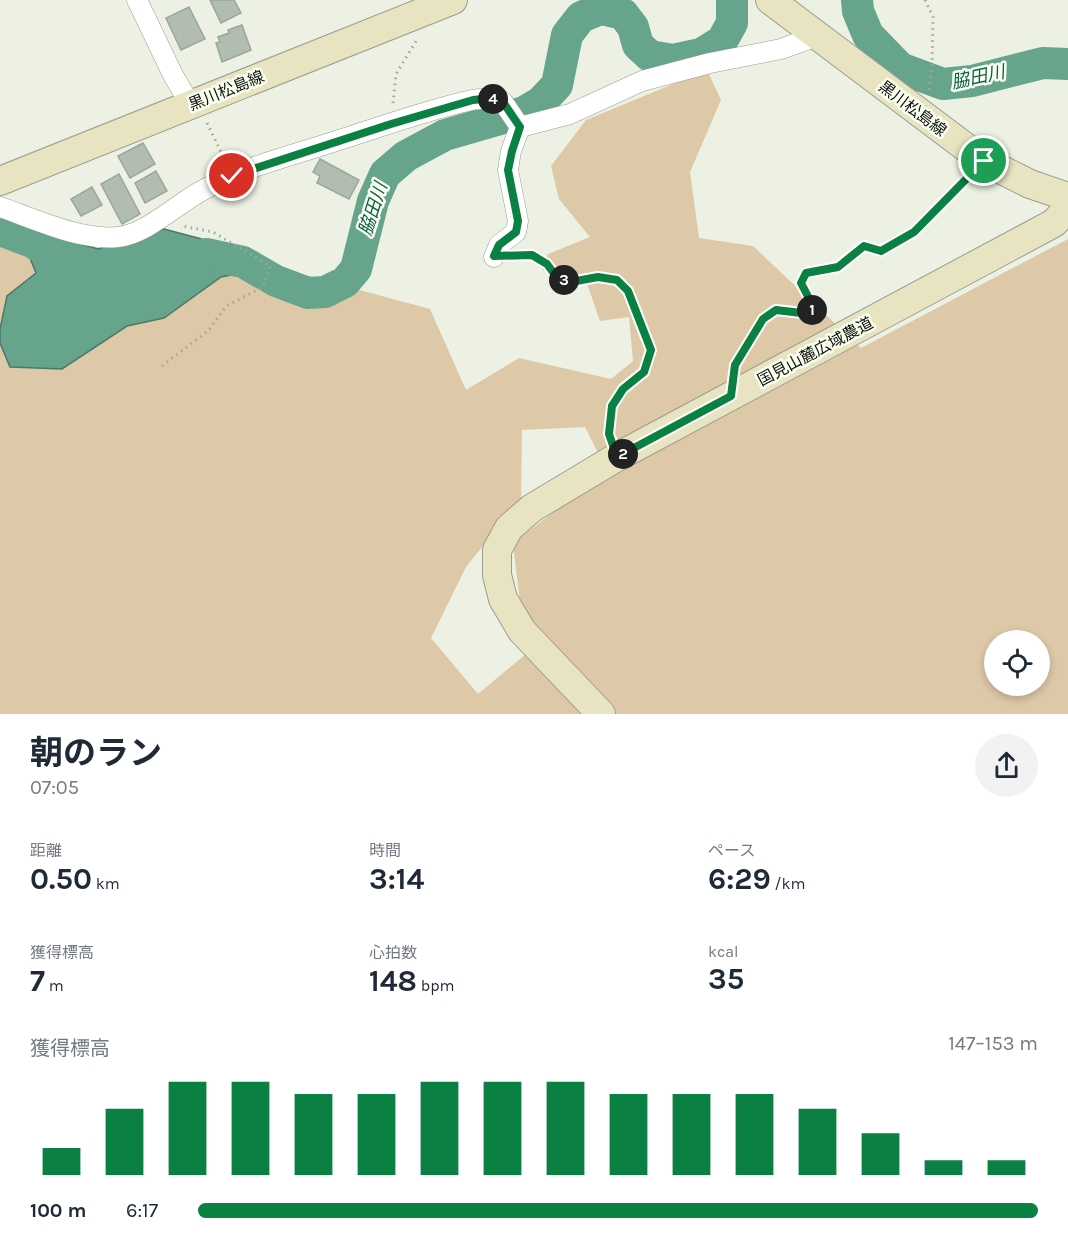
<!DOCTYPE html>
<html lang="ja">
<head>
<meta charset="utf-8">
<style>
	body { margin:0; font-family:Karla,"Noto Sans JP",sans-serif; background:#f2f2f3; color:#1f2937; height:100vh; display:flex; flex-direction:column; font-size:22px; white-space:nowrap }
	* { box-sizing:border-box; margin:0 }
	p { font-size:20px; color:#747a83 }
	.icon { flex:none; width:33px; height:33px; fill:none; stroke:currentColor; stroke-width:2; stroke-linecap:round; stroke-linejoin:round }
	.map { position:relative; height:714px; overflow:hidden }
	.drawer { display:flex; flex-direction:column; background:#fff; flex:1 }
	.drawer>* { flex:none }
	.buttons { position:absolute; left:984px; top:630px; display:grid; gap:12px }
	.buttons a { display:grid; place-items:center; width:66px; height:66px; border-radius:50%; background:#fff; box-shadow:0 3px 9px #0003; font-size:30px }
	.pin { position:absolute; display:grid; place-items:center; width:51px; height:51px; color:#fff; margin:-26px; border:3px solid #fff; border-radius:50%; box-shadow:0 2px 6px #0007 }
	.km { position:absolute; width:30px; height:30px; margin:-15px; border-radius:50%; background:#222; color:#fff; font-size:16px; line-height:30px; text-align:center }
	.round { display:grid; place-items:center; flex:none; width:63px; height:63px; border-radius:32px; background:#f2f2f3 }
	.overview { display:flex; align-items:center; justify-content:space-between; height:102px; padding:0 30px }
	h1 { font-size:33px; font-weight:700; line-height:45px }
	.stats { display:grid; grid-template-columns:repeat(3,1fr); gap:9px; height:102px; padding:6px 30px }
	.stats div { display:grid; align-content:center }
	.stats b { font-size:30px; font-weight:700 }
	.stats small { font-size:16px; font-weight:400 }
	.stats p { font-size:16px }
	.chart { height:168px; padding:12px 30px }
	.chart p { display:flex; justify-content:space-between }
	.chart svg { width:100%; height:108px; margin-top:6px; stroke:#0b8043; stroke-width:6 }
	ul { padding:0 30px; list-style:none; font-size:20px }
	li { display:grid; grid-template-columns:96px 72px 1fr; align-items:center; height:45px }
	li i { height:15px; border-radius:8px; background:#0b8043 }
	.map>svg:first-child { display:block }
	.green { fill:#ddc8a7; fill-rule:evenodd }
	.water { fill:#66a58c; stroke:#4c7966; stroke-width:1.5 }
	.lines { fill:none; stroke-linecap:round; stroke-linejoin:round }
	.river { stroke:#66a58c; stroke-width:32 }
	.building { fill:#b2bdb2; stroke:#9ba69b; stroke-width:1.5 }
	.street-casing { stroke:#999e91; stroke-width:21 }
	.secondary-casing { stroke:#999e91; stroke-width:30 }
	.path { stroke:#a2a69b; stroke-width:3; stroke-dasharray:1.5 4.5; stroke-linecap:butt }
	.street { stroke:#fff; stroke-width:20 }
	.secondary { stroke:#e8e3c1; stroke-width:28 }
	.route-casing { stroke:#fff; stroke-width:12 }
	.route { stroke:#0b8043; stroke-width:8 }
	.labels { text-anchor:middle; stroke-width:5; stroke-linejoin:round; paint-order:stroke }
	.street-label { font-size:16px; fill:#0f110c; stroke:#f9fff0 }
	.water-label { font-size:18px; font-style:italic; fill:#0c5e45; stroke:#f9fff0 }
</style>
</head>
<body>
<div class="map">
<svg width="1068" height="714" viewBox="0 0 1068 714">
	<rect width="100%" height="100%" fill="#ecf1e3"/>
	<path class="green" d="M707,70L721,100L690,172L699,238L753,246L861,348L1068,239V714H0V343L10,367L62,369L127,326L163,318L221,277L246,272L310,300L352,288L430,309L466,390L519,358L611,379L633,361L629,317L600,321L584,275L542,270L548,254L590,237L559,199L551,166L586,120ZM585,427L607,471L513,543L526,654L478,694L431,638L466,567L521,499L522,430ZM994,640H1040V686H994Z
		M0,242L30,258L36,273L7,296L0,329Z"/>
	<path class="water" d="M164,229L213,242L247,261L246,272L221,277L164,318L127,326L62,369L10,367L0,343V329L7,296L36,273L30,258L46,234L98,249Z"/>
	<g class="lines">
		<path class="river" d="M857,0L858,11L868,35L900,68L943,84L972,81L1043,63L1068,64
			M0,230L32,242L76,267
			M206,254L243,262L276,281L308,293L325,292L345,282L356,269L373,201L385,174L406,156L445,135L524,112L541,102L557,85L567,35L581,17L601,9L623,14L633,27L638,45L650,56L673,60L701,54L722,41L732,23V0"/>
	</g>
	<path class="building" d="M210,0H234L241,13L221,23Z
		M189,7L205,39L181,50L166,18Z
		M242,25L251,50L222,62L216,43L220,42L218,37L229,33L228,30Z
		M143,143L155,164L130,178L118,156Z
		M320,159L359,180L349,199L317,183L320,176L313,172Z
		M156,171L167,191L145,203L135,183Z
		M119,174L140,214L122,224L101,184Z
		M92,187L102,205L81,216L71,199Z"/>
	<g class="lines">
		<defs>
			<path id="street" d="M137,0L173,75L190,104
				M520,127L570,114L642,81L710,63L781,49L817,36
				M0,207C35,219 81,241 118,237C147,234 179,202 205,189C244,167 290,156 333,142C378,128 426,110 472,100C483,98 493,99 503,102L520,127
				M494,257L499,245L516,232L518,221L508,170L511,151L520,127"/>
			<path id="secondary" d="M770,0L984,161L1030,184L1068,197
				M0,181L453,0
				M601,714L522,631L503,599L497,575V550L509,528L532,508L617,457L1054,223L1068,208"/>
		</defs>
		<use href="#street" class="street-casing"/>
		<use href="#secondary" class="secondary-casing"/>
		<path class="path" d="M925,0L933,17L932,66L929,93
			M393,103L396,74L418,38
			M207,123L225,160
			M514,256L532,255L547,264L558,279L571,282L598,277L617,280L628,291L651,350L644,372L623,389L612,406L609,437
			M162,366L209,330L226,306L263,287L270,266L213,232L182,226
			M735,368L763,319L776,310L810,314L813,306L801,283L806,273L838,267L864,246L881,251L914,232L968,177"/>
		<use href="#street" class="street"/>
		<use href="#secondary" class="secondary"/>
	</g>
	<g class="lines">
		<defs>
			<path id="route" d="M232,176L391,124L473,100L492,98L503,102L520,127L512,151L508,170L518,221L516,232L499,245L494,256L532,255L547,264L558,279L571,282L598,277L617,280L628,291L651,350L644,372L623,389L612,406L609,434L617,457L731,396L735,365L763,319L776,310L810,314L813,306L801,283L806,273L838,267L864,246L881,251L914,232L984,161"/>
		</defs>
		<use href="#route" class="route-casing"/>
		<use href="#route" class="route"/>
	</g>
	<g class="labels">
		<g class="street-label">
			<text transform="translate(226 90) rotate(-22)" y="6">黒川松島線</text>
			<text transform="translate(913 108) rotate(37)" y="6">黒川松島線</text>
			<text transform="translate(815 351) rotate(-28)" y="6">国見山麓広域農道</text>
		</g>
		<g class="water-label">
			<text transform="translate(978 77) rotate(-12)" y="6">脇田川</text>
			<text transform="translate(373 209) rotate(-72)" y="6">脇田川</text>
		</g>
	</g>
</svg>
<div class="buttons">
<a><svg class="icon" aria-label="locate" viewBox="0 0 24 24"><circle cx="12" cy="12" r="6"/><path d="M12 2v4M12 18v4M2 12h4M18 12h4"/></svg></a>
</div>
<div class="pin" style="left:984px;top:161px;background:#1e9e55"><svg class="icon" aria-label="arrive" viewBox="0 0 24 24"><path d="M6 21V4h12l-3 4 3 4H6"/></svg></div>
<div class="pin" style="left:232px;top:176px;background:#d93025"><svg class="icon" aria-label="check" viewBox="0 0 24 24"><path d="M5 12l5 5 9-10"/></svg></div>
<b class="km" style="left:812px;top:310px">1</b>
<b class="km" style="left:623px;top:454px">2</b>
<b class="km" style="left:564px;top:280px">3</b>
<b class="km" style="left:493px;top:99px">4</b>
</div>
<section class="drawer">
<div class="overview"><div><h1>朝のラン</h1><p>07:05</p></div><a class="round"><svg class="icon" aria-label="share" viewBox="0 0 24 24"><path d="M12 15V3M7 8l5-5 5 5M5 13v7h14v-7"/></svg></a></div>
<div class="stats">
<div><p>距離</p><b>0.50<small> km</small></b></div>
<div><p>時間</p><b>3:14</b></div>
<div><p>ペース</p><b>6:29<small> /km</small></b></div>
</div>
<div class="stats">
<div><p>獲得標高</p><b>7<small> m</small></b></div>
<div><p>心拍数</p><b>148<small> bpm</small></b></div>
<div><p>kcal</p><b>35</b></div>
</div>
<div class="chart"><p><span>獲得標高</span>147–153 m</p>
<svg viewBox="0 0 160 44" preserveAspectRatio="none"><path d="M5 44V33M15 44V17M25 44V6M35 44V6M45 44V11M55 44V11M65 44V6M75 44V6M85 44V6M95 44V11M105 44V11M115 44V11M125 44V17M135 44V27M145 44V38M155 44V38"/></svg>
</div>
<ul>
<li><b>100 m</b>6:17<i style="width:100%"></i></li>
</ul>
</section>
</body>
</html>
